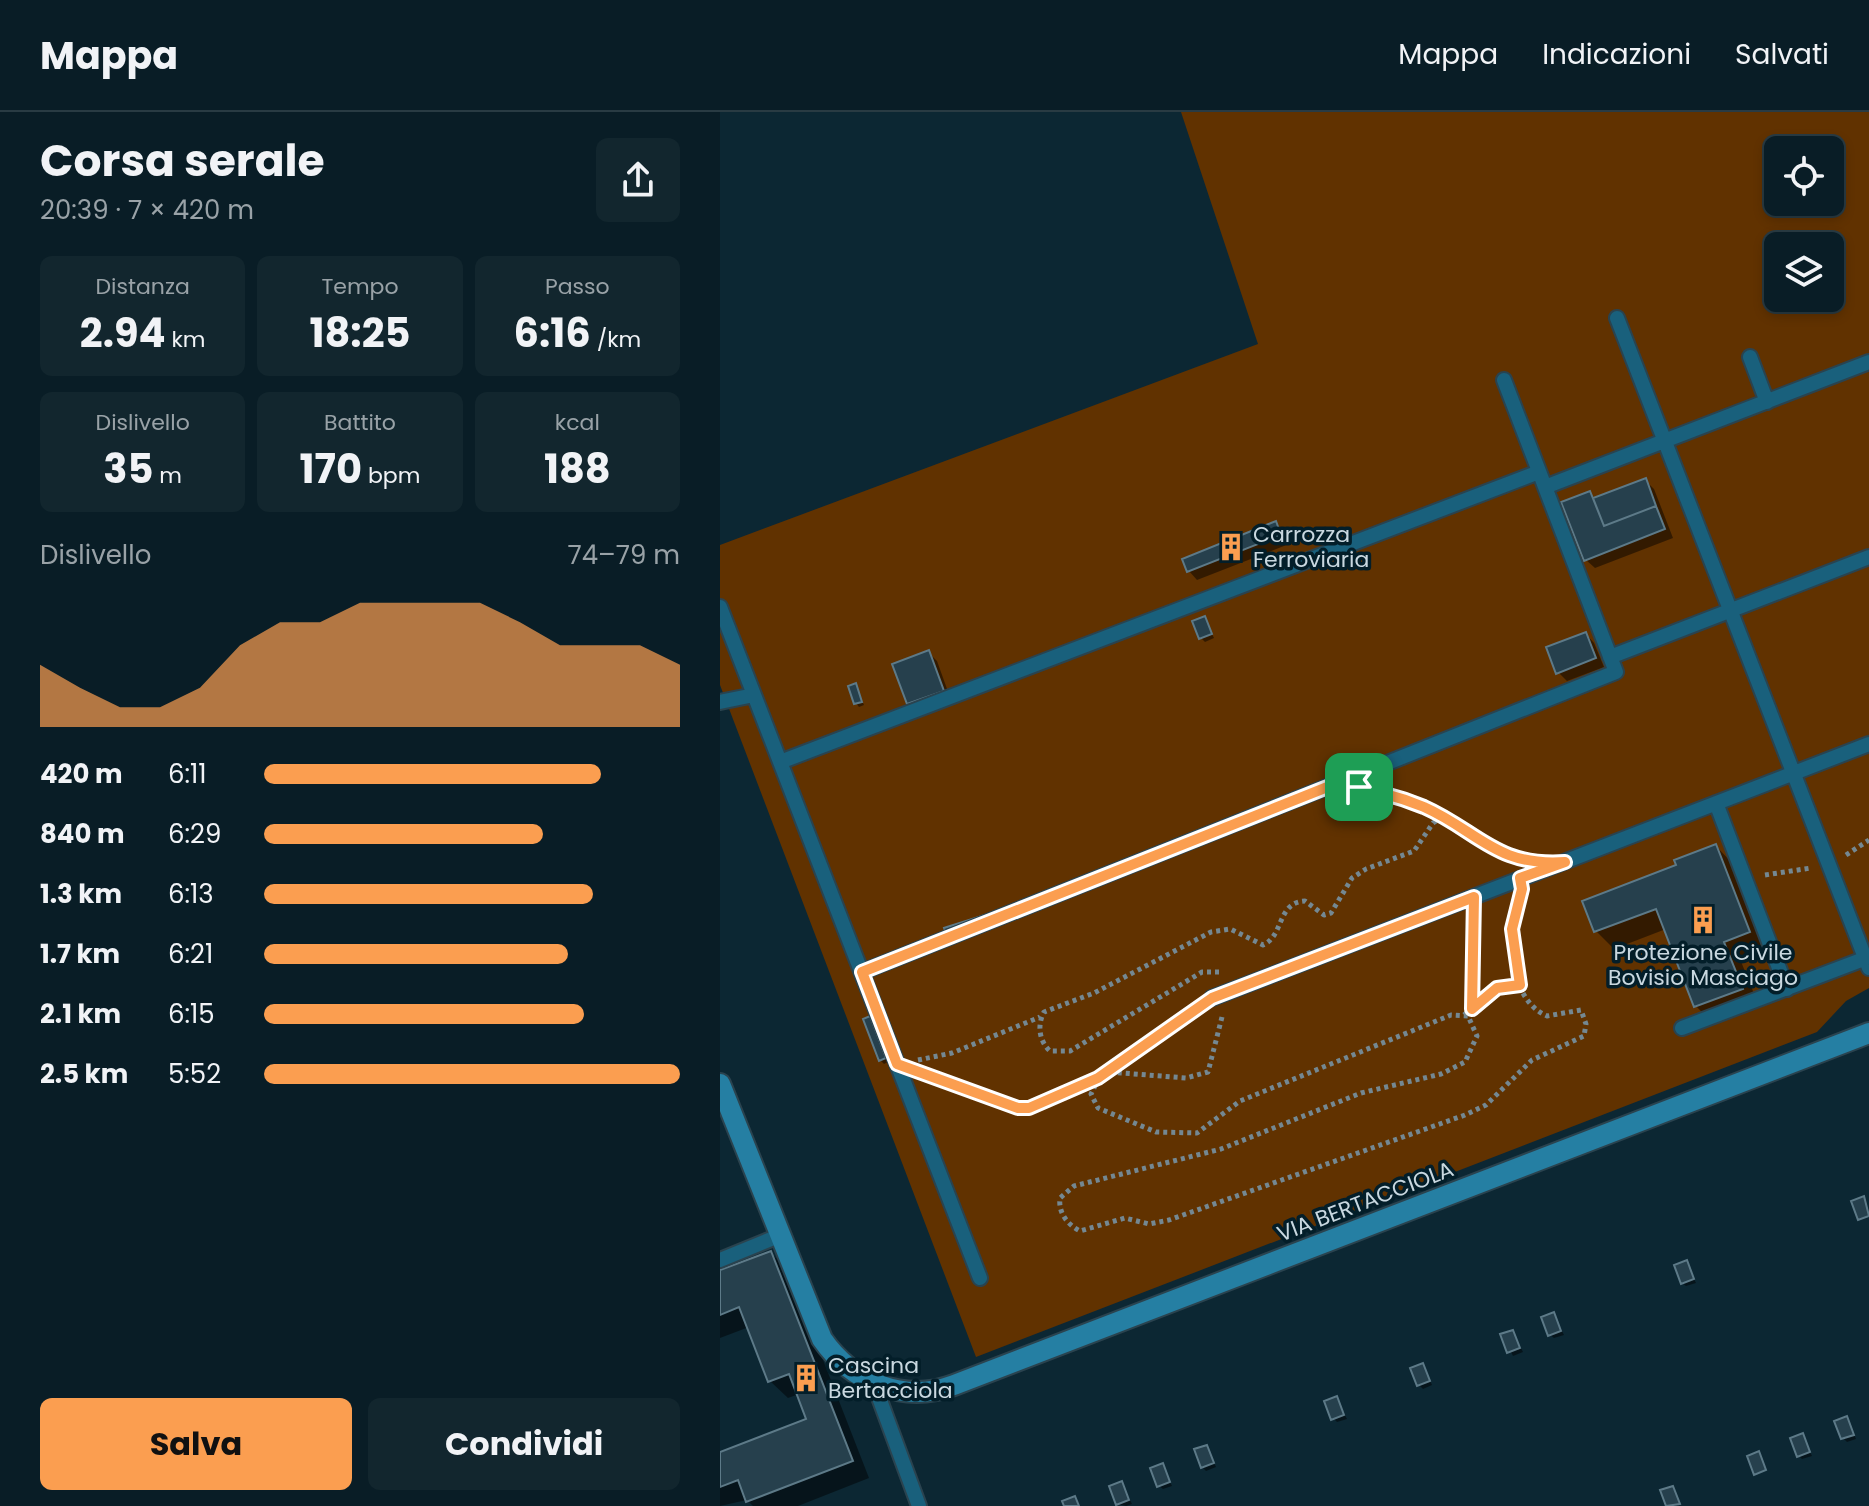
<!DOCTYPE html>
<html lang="it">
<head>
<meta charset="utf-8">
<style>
	body { margin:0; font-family:Poppins,sans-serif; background:#12262e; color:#f1f3f6; height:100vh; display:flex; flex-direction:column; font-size:30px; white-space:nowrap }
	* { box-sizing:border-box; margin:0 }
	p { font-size:26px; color:#99a2a7 }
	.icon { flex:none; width:44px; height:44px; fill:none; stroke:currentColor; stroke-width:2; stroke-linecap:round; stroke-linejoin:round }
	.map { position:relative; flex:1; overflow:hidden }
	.sheet { display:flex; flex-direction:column; background:#091d26; width:720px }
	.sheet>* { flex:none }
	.buttons { position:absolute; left:1044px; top:24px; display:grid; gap:16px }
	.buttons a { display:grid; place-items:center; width:80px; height:80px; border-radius:12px; background:#091d26; box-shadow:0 4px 12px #0003,0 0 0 2px #293b43; font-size:40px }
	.pin { position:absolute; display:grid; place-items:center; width:68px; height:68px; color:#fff; margin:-34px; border-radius:16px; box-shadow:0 4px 12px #0006 }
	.round { display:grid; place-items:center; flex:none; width:84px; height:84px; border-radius:12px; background:#12262e }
	.overview { display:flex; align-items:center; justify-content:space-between; height:136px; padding:0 40px }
	h1 { font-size:44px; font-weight:700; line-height:60px }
	.stats { display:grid; grid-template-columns:repeat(3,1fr); gap:12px; height:136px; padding:8px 40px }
	.stats div { display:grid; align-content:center; border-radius:12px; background:#12262e; text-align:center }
	.stats b { font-size:40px; font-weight:700 }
	.stats small { font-size:22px; font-weight:400 }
	.stats p { font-size:22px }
	.chart { height:224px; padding:16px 40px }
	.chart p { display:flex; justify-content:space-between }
	.chart svg { width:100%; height:144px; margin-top:8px; fill:#fb9e50; opacity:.7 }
	.cta { display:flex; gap:16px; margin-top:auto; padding:16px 40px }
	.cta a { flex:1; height:92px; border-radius:12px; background:#fb9e50; color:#111; font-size:32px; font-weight:700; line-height:92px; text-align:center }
	.cta a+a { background:#12262e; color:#f1f3f6 }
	ul { padding:0 40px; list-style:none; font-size:26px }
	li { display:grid; grid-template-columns:128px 96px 1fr; align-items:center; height:60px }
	li i { height:20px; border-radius:10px; background:#fb9e50 }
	header { display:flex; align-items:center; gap:48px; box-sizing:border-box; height:112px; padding:0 40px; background:#091d26; border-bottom:2px solid #293b43 }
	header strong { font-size:38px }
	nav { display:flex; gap:44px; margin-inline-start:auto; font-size:28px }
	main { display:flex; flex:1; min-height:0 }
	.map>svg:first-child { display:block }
	.green { fill:#613200; fill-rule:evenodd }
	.shadow { fill:#0007 }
	.building { fill:#26404d; stroke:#5d7a88; stroke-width:2 }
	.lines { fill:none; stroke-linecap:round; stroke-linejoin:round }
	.lane-casing { stroke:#2a434f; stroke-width:18 }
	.secondary-casing { stroke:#2a434f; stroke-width:24 }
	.path { stroke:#748892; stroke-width:5; stroke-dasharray:4 4; stroke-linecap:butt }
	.lane { stroke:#19607c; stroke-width:14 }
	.secondary { stroke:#257fa3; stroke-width:20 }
	.route-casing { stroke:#fff; stroke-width:16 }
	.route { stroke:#fb9e50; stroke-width:10 }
	.labels { text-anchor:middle; stroke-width:7; stroke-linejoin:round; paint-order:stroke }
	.poi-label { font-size:22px; fill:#c9d8e0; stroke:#031e29; text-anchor:start }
	.street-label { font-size:22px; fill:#c9d8e0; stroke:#031e29 }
</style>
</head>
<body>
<header>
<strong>Mappa</strong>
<nav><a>Mappa</a><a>Indicazioni</a><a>Salvati</a></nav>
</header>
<main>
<section class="sheet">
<div class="overview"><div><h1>Corsa serale</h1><p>20:39 · 7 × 420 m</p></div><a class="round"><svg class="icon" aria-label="share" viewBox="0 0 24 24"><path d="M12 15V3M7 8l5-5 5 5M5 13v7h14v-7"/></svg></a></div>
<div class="stats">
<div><p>Distanza</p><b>2.94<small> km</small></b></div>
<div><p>Tempo</p><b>18:25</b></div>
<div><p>Passo</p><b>6:16<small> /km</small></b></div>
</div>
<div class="stats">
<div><p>Dislivello</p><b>35<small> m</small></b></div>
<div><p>Battito</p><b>170<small> bpm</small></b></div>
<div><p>kcal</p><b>188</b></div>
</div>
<div class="chart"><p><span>Dislivello</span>74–79 m</p>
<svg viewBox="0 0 160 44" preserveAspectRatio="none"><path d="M0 44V25L10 32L20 38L30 38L40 32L50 19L60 12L70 12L80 6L90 6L100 6L110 6L120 12L130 19L140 19L150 19L160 25V44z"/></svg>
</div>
<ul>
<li><b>420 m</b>6:11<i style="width:81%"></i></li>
<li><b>840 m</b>6:29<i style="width:67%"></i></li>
<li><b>1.3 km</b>6:13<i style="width:79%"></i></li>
<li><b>1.7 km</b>6:21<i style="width:73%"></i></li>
<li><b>2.1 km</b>6:15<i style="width:77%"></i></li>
<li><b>2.5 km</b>5:52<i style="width:100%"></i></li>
</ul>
<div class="cta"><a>Salva</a><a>Condividi</a></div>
</section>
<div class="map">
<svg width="1149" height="1394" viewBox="0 0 1149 1394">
	<rect width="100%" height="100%" fill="#0c2733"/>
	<path class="green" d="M461,0H1149V876L1126,889L1097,920L256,1245L0,573V433L538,232ZM1058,38H1110V90H1058ZM1058,134H1110V186H1058Z"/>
	<path class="shadow" d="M925,368L934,377L953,426L875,456L866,448L870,381L876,387Z
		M556,412L569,432L477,468L469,459Z
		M484,506L494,526L485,530L481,526Z
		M866,522L874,531L884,555L847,569L838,560Z
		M208,540L217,549L231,588L198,600L189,591Z
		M135,574L144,593L139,595L136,591Z
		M996,734L1013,752L1046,838L1020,847L1039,894L993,912L976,894L946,817L894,837L876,819L959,754Z
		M150,907L168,950L164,952L160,948Z
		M51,1141L68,1158L149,1366L78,1394H33L27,1388L0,1394V1342L89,1308L79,1282L68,1286L50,1269L29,1215L0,1226V1161Z
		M966,1151L976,1171L966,1174L962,1171Z
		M834,1203L844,1223L834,1226L830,1223Z
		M793,1220L803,1240L793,1244L783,1224Z
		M703,1253L712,1273L703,1277L699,1273Z
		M616,1287L627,1307L617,1310L613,1306Z
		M1127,1306L1136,1327L1127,1330L1123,1326Z
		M1082,1324L1092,1344L1082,1347L1079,1344Z
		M486,1335L496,1355L486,1359L482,1355Z
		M442,1354L452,1374L443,1377L439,1374Z
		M402,1372L412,1392L406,1394L398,1392Z"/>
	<path class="building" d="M926,366L936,394L884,414L873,386Z
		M870,379L884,414L936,394L945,417L864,449L841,390Z
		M556,409L561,423L467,460L462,447Z
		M485,504L492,522L479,527L472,509Z
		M866,520L876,546L836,562L826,535Z
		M209,538L224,579L187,592L172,552Z
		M136,571L142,590L134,592L128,574Z
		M996,732L1030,820L1004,830L1023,877L974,895L936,797L874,820L862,789L956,753L954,748Z
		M271,801L274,811L228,827L224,816Z
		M150,904L166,946L159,949L143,907Z
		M1144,1084L1149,1104L1138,1108L1131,1089Z
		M51,1139L133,1349L26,1390L18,1368L0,1375V1340L86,1307L69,1262L48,1270L19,1195L0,1203V1158Z
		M967,1148L974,1167L961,1172L954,1153Z
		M834,1200L841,1219L828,1224L821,1205Z
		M793,1218L800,1236L787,1241L780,1222Z
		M703,1251L710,1269L697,1274L690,1256Z
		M617,1284L624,1303L611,1308L604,1289Z
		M1127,1304L1134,1323L1121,1327L1114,1309Z
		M1083,1321L1090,1340L1077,1345L1070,1326Z
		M487,1333L494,1351L481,1356L474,1337Z
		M1039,1339L1046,1358L1034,1363L1027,1344Z
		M443,1351L450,1370L437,1375L430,1356Z
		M402,1369L409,1388L396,1393L389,1374Z
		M953,1374L960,1392L946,1394L940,1378Z
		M355,1384L359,1394H344L342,1389Z"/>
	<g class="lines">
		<defs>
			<path id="lane" d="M897,206L1149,856
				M1030,245L1047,290
				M825,375L1149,250
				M0,495L260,1166
				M890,545L1149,445
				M0,590L34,583
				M60,650L819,360
				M996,691L1067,877
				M142,860L896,560L784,268
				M492,886L1149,632
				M962,916L1149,845
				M0,1148L61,1123
				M154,1272L199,1394"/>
			<path id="secondary" d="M0,972L102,1227C132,1270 183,1292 234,1273L1149,921"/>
		</defs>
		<use href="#lane" class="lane-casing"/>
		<use href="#secondary" class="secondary-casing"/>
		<path class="path" d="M654,679L704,695L767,734L796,745
			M1126,743L1149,728
			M1045,763L1091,756
			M499,860H482L350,939H330C319,929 317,913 324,900L374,881L491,820L510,817L543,833C564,824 557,790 585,789L604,803L611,801L632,766L646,757L694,739L713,711L722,705
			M752,897L754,806
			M744,903L777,876L800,873
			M502,905L488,960L466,966L389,960L379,966L371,982L378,996L436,1020L477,1021L520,989L731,903L748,904L757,924L745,950L721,962L641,981L501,1037L354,1074L340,1086C338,1101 348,1113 360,1119L405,1106L429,1112L449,1108L745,1003L766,993L812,948L864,924L866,912L861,898L827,904C789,888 785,822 798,788
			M198,948L232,941L320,905
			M388,959L477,894
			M203,962L298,996H309L380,965"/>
		<use href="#lane" class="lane"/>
		<use href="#secondary" class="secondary"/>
	</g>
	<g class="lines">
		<defs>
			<path id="route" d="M615,672C645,676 675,683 704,695C758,719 776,755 845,750L800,766L802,777L792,817L800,873L777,876L752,897L754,785L492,886L378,966L309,996H298L177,952L142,860Z"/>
		</defs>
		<use href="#route" class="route-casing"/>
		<use href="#route" class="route"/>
	</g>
	<defs>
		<symbol id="building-bare" viewBox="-9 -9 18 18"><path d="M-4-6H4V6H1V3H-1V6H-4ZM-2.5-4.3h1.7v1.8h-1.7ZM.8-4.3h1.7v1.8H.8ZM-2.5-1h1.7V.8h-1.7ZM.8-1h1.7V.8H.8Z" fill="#fb9e50" stroke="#031e29" stroke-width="2.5" paint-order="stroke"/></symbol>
	</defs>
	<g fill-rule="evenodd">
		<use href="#building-bare" x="491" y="415" width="40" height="40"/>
		<use href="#building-bare" x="963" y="788" width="40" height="40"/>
		<use href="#building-bare" x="66" y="1246" width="40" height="40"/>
	</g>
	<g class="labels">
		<g class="poi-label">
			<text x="533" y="430">Carrozza<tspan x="533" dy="25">Ferroviaria</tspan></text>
			<text x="983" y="848" text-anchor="middle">Protezione Civile<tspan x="983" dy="25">Bovisio Masciago</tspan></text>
			<text x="108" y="1261">Cascina<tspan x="108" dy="25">Bertacciola</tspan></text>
		</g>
		<g class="street-label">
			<text transform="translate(645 1089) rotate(-21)" y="8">VIA BERTACCIOLA</text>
		</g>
	</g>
</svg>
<div class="buttons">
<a><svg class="icon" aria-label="locate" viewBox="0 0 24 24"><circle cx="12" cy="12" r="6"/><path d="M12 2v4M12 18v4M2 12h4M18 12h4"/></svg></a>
<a><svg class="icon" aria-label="layers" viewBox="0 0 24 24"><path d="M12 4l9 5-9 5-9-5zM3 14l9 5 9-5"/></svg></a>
</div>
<div class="pin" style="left:639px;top:675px;background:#1e9e55"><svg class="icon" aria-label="arrive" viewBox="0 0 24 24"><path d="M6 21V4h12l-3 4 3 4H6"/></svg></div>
</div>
</main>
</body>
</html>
